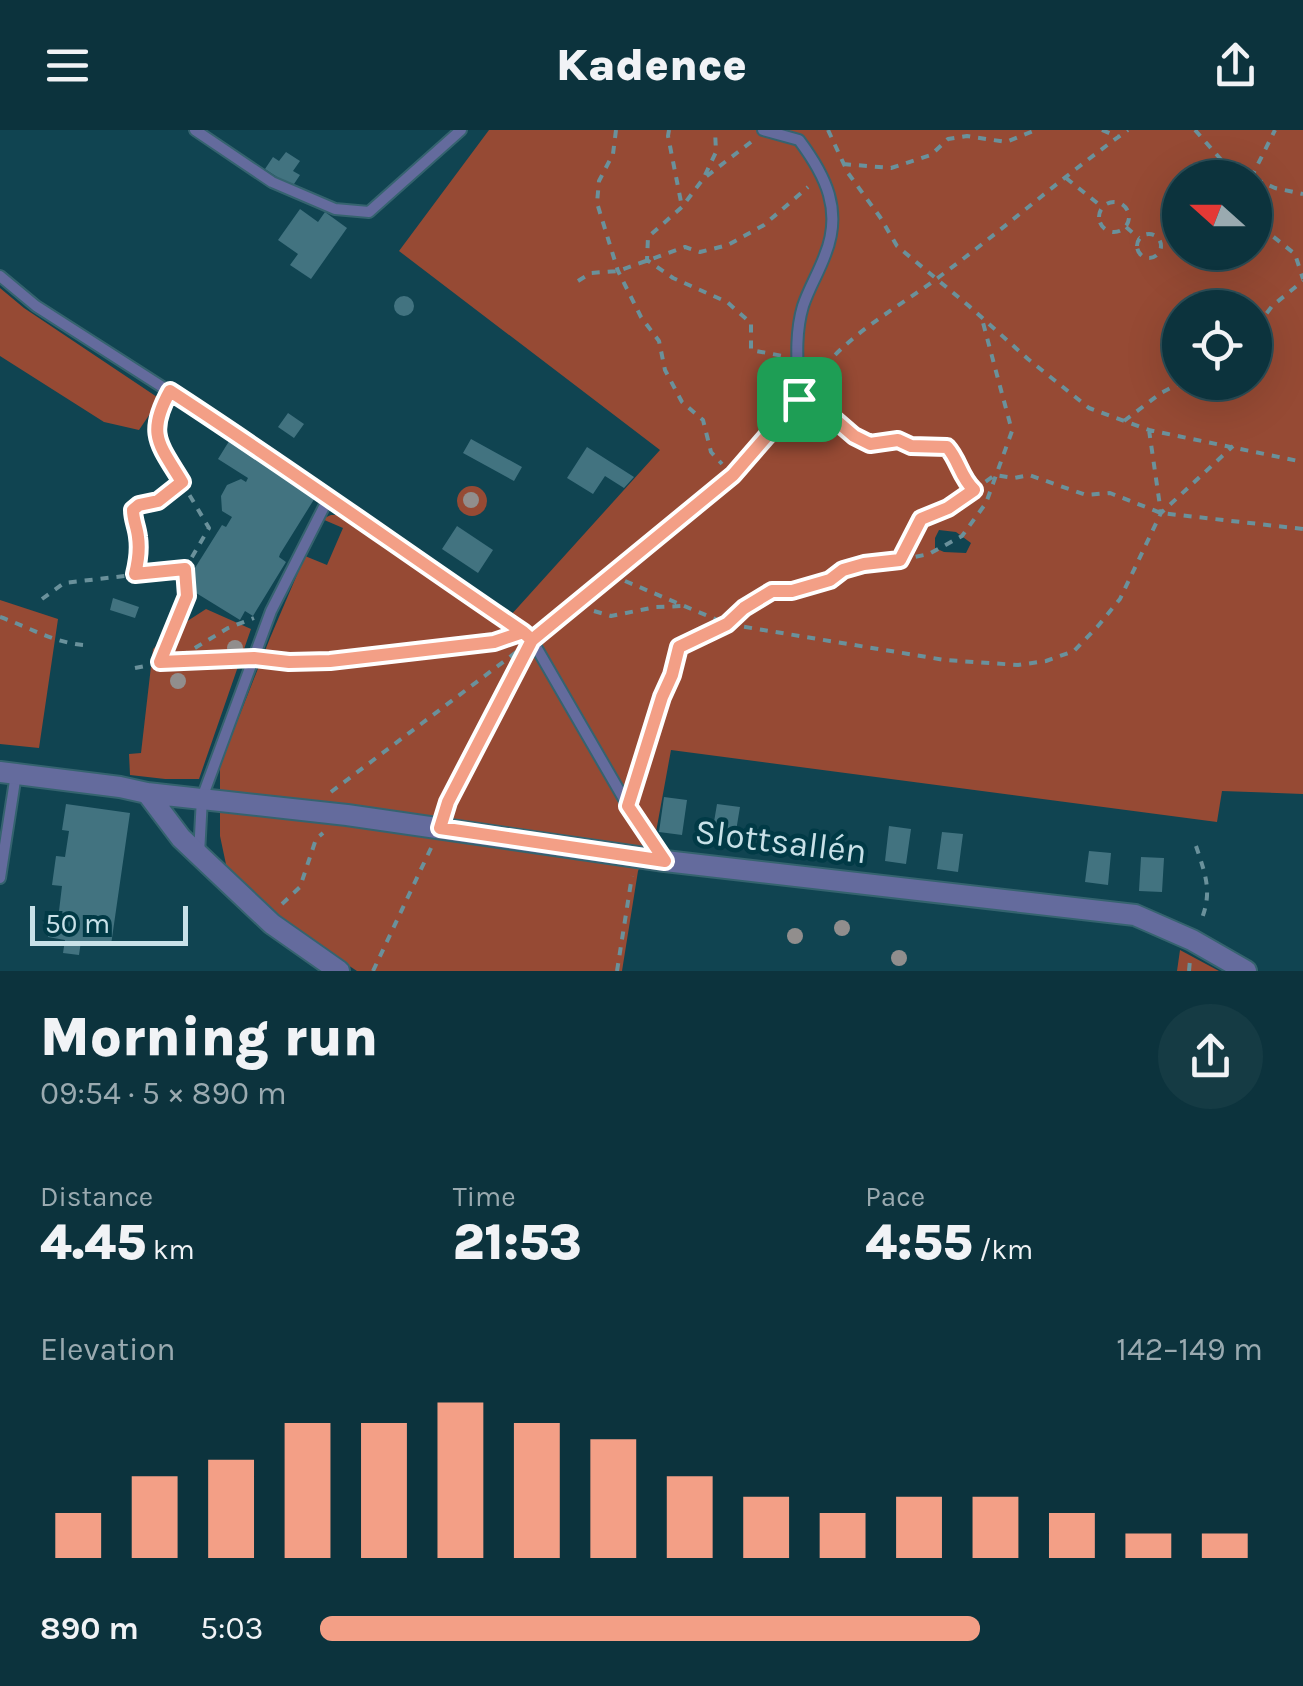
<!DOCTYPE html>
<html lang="en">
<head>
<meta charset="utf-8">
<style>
	body { margin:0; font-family:Karla,sans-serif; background:#153b44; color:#f1f3f6; height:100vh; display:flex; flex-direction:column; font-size:38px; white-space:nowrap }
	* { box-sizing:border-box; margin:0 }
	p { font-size:32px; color:#9aaab0 }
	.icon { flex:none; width:55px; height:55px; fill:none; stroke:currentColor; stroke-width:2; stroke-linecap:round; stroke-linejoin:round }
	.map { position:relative; height:841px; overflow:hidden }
	.sheet { display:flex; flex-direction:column; background:#0c333d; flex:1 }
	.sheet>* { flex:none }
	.needle { width:65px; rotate:291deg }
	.controls { position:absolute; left:1162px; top:30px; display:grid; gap:20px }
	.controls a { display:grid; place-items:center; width:110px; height:110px; border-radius:50%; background:#0c333d; box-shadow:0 10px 40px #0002,0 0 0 2px #2c4e57; font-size:50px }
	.scale { position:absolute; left:30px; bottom:25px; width:158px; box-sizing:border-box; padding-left:10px; border:5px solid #c8e1e8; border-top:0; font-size:28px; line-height:35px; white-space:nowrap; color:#c8e1e8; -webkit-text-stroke:8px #013a46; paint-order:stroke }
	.pin { position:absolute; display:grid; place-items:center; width:85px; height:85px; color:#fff; margin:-42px; border-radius:20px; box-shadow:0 5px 15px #0006 }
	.round { display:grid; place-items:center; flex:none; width:105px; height:105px; border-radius:52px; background:#153b44 }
	.head { display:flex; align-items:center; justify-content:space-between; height:170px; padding:0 40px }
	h1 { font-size:55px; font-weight:800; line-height:75px }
	.figures { display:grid; grid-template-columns:repeat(3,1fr); gap:15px; height:170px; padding:10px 40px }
	.figures div { display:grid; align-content:center }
	.figures b { font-size:50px; font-weight:800 }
	.figures small { font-size:28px; font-weight:400 }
	.figures p { font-size:28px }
	.chart { height:280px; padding:20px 40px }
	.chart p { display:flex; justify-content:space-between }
	.chart svg { width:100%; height:180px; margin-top:10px; stroke:#f39f86; stroke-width:6 }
	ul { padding:0 40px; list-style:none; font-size:32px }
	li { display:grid; grid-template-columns:160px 120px 1fr; align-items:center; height:75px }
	li i { height:25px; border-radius:12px; background:#f39f86 }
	header { display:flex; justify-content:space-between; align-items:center; height:130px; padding:0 40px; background:#0c333d; font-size:45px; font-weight:800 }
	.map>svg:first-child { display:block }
	.green { fill:#964a34; fill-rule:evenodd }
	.building { fill:#427380 }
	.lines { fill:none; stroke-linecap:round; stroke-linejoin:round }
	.lane-casing { stroke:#35636f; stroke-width:14 }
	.street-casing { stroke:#35636f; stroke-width:24 }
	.path { stroke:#6a919b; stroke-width:4; stroke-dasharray:8 8; stroke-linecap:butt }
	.lane { stroke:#646b9d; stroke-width:10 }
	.street { stroke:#646b9d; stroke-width:20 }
	.tree { fill:#918e8d }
	.route-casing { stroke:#fff; stroke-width:20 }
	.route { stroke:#f39f86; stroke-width:12 }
	.labels { text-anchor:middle; stroke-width:9; stroke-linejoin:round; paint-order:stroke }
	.street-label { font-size:35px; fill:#c8e1e8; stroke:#013a46 }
</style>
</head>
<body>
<header><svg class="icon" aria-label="menu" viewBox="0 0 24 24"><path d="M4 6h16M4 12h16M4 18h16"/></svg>Kadence<svg class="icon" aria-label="share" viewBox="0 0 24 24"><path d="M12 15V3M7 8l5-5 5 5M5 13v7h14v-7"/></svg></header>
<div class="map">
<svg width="1303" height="841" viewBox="0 0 1303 841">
	<rect width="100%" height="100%" fill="#104451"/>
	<path class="green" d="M489,0H1303V664L1222,661L1217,692L671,620L656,702L638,741L622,841H357L276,788L227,739L220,706V635L270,508L305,426L327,435L343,398L322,389L331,385H343L502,495L660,320L399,121ZM1180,48H1255V122H1180ZM1180,178H1255V252H1180ZM939,400L956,402L971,413L966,423L944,422L935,418V408Z
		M0,158L24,178L160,269L139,300L104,292L0,226Z
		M457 371a15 15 0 1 1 30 0a15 15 0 1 1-30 0Z
		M0,470L58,489L39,618L0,614Z
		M206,479L251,499L199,649H165L130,645L129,624L141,623L153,519L172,501Z
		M1180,820L1219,841H1177Z"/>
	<path class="building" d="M286,22L300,31L293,41L300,45L292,57L265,39L273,27L279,31Z
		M300,79L318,92L325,82L347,98L311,149L290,135L298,124L278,110Z
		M394 176a10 10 0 1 1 20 0a10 10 0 1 1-20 0Z
		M288,283L304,294L294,308L278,297Z
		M231,308L318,363L280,424L279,427L286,432L253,486L245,481L240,490L188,458L192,452L188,449L222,395L226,397L232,387L222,381L221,366L227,355L241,349L246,352L248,348L218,329Z
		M471,309L522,337L514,351L463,323Z
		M587,317L634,347L624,358L605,346L593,364L567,348Z
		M457,396L493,420L478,443L442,419Z
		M113,468L139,477L135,488L110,480Z
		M664,667L687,670L682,705L659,702Z
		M66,674L130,683L111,815L81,811L79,825L63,823L65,810L48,807L52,781H59L62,756L52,755L56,726L65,727L69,701L62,700Z
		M717,674L740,677L734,713L711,710Z
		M889,696L911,699L906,734L885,731Z
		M942,702L963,704L958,742L937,739Z
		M1089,721L1111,723L1108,755L1085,752Z
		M1141,727L1164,728L1162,762L1139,761Z"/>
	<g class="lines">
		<defs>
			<path id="lane" d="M195,0L272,52L335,79L369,82L461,0
				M0,146L36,176L231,301L532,510L628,676L665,731
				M532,510L733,345L799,269C798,238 794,206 803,176C809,158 819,142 825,125C843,81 826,46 799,10L763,0
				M199,724L202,668L271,481L329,367
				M0,748L16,644"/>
			<path id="street" d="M0,642L120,657L147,663L347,685L665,731L1135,785L1192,810L1246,841
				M147,663L181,708L272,794L339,841"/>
		</defs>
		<use href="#lane" class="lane-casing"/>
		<use href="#street" class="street-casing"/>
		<path class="path" d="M616,0L613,24L599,51L597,73L618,141L641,187L659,211L665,240L682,272L703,290L711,322L722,334
			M669,0L668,6L682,77
			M828,0L848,43L880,87L897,116L969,176L1028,229L1089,278L1149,300L1303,332
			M1102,0L1118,7
			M1195,0L1224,33L1251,48
			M751,12L703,49L682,77L648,107L647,130L673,148L727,172L751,193V220L783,226
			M843,34L891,38L931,25L948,9L967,6L1006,12L1036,0
			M1226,37L1233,48
			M705,45L716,22L715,0
			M1066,48L1101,76
			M1251,48L1275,0
			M1255,49L1275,58L1303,64
			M1099 87a15 15 0 1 1 30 0a15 15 0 1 1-30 0Z
			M1255,81L1270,104L1295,124L1303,149
			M1126,97L1139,108
			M1137 116a12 12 0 1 1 24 0a12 12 0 1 1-24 0Z
			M578,151L591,143L618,141L685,117L700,122L728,115L764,95L808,57
			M1255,194L1264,187L1272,176L1303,151
			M814,249C851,201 892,182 939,147C1003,100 1063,46 1128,0
			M815,265L832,287L854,306L869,314L897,310L911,316L947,317C959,330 960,347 974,360
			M1124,291L1161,263L1182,252
			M1149,300L1161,383
			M900,430L929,424L962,406L986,373L1012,301L982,189
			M135,445L139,411L132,387L133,380L139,375L158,371L182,352
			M625,451L727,494L945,530L1018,535L1046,531L1074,521L1098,496L1120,469L1161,383L1233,316
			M42,469L64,453L185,439
			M594,481L611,486L656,477L683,476
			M0,487C29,497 52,512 83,515
			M270,529L330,531L457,518L504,509
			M175,530L235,528
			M160,532L187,466L185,439L209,398L158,312L159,282L163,274
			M135,538L175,530L228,498L254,488
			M634,657L662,567L672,545L679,517L727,494L743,478L772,461H792L830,450L843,440L864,434L900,430L921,389L948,378L995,345L1014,348L1029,345L1086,365L1110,363L1161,383L1303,399
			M331,662L519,520
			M446,679L523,527
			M1196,716C1206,746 1213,763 1200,793
			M282,774L300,757L316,709L323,703
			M373,841L432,716
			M617,841L632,746
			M1189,841L1190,830"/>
		<use href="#lane" class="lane"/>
		<use href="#street" class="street"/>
	</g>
	<g class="tree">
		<circle cx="471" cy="370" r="8"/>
		<circle cx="235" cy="518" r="8"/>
		<circle cx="178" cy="551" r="8"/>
		<circle cx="842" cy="798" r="8"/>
		<circle cx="795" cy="806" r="8"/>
		<circle cx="899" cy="828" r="8"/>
	</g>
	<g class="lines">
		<defs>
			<path id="route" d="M799,269L733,345L532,510L523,502L494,512L330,531L289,532L254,528L160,532L187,466L185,439L135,444C138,432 140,420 138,407C137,397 133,390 133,380L139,375L158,371L182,352C159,314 146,304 170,261C290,339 405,422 523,502L532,510L448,672L440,698L665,731L628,676L662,567L672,545L679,517L727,494L744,478L772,461H792L830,450L843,440L864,434L900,430L921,389L948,378L974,360C960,347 959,330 947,317L911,316L898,310L870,314L854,306L832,287L808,257L799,269"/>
		</defs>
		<use href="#route" class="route-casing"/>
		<use href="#route" class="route"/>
	</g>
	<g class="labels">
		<g class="street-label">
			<text transform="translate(781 711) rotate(7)" y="12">Slottsallén</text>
		</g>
	</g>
</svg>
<div class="controls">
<a><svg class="needle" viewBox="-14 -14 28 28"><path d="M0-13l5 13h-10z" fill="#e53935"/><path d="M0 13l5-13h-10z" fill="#9aaab0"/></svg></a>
<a><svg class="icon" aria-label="locate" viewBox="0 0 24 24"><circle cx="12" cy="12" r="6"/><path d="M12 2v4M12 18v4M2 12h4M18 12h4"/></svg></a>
</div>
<div class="scale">50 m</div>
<div class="pin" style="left:799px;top:269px;background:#1e9e55"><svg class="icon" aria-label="arrive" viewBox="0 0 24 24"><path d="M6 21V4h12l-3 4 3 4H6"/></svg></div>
</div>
<section class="sheet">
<div class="head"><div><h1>Morning run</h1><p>09:54 · 5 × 890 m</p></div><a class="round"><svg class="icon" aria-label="share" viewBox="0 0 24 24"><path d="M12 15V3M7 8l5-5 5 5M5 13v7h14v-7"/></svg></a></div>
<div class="figures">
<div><p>Distance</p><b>4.45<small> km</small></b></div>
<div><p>Time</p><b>21:53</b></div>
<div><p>Pace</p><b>4:55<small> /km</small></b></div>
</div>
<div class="chart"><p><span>Elevation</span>142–149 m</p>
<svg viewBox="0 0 160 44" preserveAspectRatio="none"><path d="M5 44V33M15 44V24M25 44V20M35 44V11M45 44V11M55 44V6M65 44V11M75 44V15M85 44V24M95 44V29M105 44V33M115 44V29M125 44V29M135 44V33M145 44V38M155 44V38"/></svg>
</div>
<ul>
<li><b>890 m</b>5:03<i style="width:70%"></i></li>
</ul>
</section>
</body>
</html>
